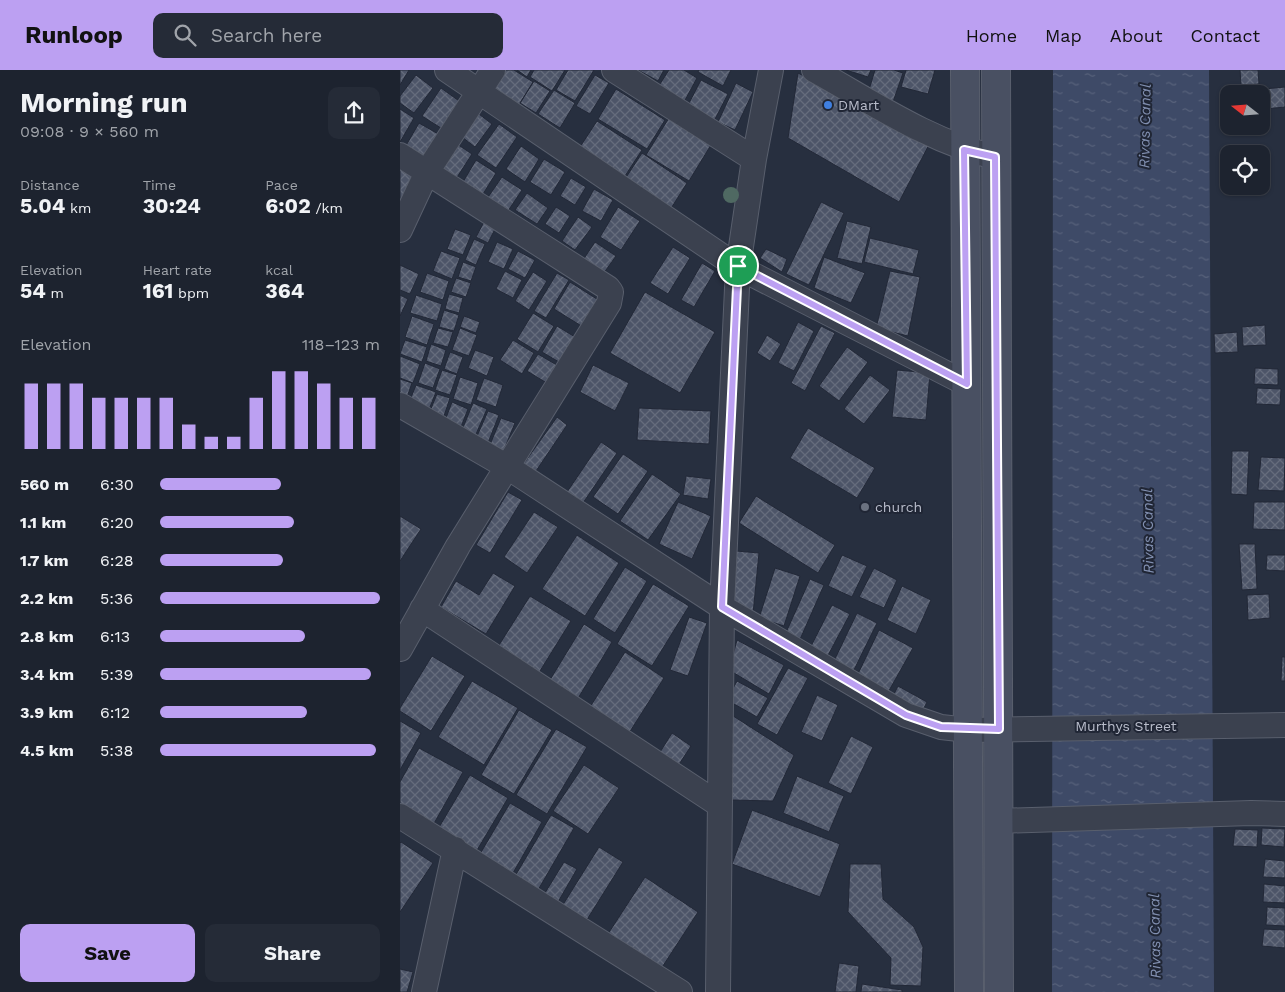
<!DOCTYPE html>
<html lang="en">
<head>
<meta charset="utf-8">
<style>
	body { margin:0; font-family:"Work Sans",sans-serif; background:#252b37; color:#f1f3f6; height:100vh; display:flex; flex-direction:column; font-size:19px; white-space:nowrap }
	* { box-sizing:border-box; margin:0 }
	p { font-size:16px; color:#a0a4aa }
	.icon { flex:none; width:28px; height:28px; fill:none; stroke:currentColor; stroke-width:2; stroke-linecap:round; stroke-linejoin:round }
	.map { position:relative; flex:1; overflow:hidden }
	.panel { display:flex; flex-direction:column; background:#1d232f; width:400px }
	.panel>* { flex:none }
	.needle { width:32px; rotate:287deg }
	.tools { position:absolute; left:820px; top:15px; display:grid; gap:10px }
	.tools a { display:grid; place-items:center; width:50px; height:50px; border-radius:10px; background:#1d232f; box-shadow:0 1px 4px #0004,0 0 0 1px #3b404b; font-size:25px }
	.pin { position:absolute; display:grid; place-items:center; width:42px; height:42px; color:#fff; margin:-21px; border:2px solid #fff; border-radius:50%; box-shadow:0 1px 5px #0007 }
	.round { display:grid; place-items:center; flex:none; width:52px; height:52px; border-radius:10px; background:#252b37 }
	.summary { display:flex; align-items:center; justify-content:space-between; height:85px; padding:0 20px }
	h1 { font-size:28px; font-weight:700; line-height:38px }
	.figures { display:grid; grid-template-columns:repeat(3,1fr); gap:8px; height:85px; padding:5px 20px }
	.figures div { display:grid; align-content:center }
	.figures b { font-size:21px; font-weight:700 }
	.figures small { font-size:14px; font-weight:400 }
	.figures p { font-size:14px }
	.chart { height:140px; padding:10px 20px }
	.chart p { display:flex; justify-content:space-between }
	.chart svg { width:100%; height:90px; margin-top:5px; stroke:#bca0f2; stroke-width:6 }
	.cta { display:flex; gap:10px; margin-top:auto; padding:10px 20px }
	.cta a { flex:1; height:58px; border-radius:10px; background:#bca0f2; color:#111; font-size:20px; font-weight:700; line-height:58px; text-align:center }
	.cta a+a { background:#252b37; color:#f1f3f6 }
	ul { padding:0 20px; list-style:none; font-size:16px }
	li { display:grid; grid-template-columns:80px 60px 1fr; align-items:center; height:38px }
	li i { height:12px; border-radius:6px; background:#bca0f2 }
	header { display:flex; align-items:center; gap:30px; box-sizing:border-box; height:70px; padding:0 25px; background:#bca0f2; color:#111 }
	header strong { font-size:24px }
	nav { display:flex; gap:28px; margin-inline-start:auto; font-size:18px }
	.search { width:350px; height:45px; background:#252b37; display:flex; align-items:center; gap:12px; box-sizing:border-box; padding:0 18px; border-radius:10px; color:#a0a4aa; font-size:19px }
	main { display:flex; flex:1; min-height:0 }
	.map>svg:first-child { display:block }
	.water { fill:url(#water-ripples) }
	.building { fill:url(#building-cross-hatch); stroke:#222837 }
	.lines { fill:none; stroke-linecap:round; stroke-linejoin:round }
	.street-casing { stroke:#595f6d; stroke-width:26 }
	.secondary-casing { stroke:#595f6d; stroke-width:30 }
	.street { stroke:#3b414f; stroke-width:24 }
	.secondary { stroke:#495062; stroke-width:28 }
	.tree { fill:#4f6962 }
	.route-casing { stroke:#fff; stroke-width:10 }
	.route { stroke:#bca0f2; stroke-width:6 }
	.shop-dot { fill:#3f7fe0; stroke:#202635; stroke-width:2 }
	.worship-dot { fill:#6b7280; stroke:#202635; stroke-width:2 }
	.labels { text-anchor:middle; stroke-width:4; stroke-linejoin:round; paint-order:stroke }
	.poi-label { font-size:14px; fill:#b8bcca; stroke:#202635; text-anchor:start }
	.street-label { font-size:14px; fill:#b8bcca; stroke:#202635 }
	.water-label { font-size:15px; font-style:italic; fill:#818fb0; stroke:#202635 }
</style>
</head>
<body>
<header>
<strong>Runloop</strong>
<div class="search"><svg class="icon" aria-label="search" viewBox="0 0 24 24"><circle cx="10" cy="10" r="6"/><path d="M15 15l6 6"/></svg>Search here</div>
<nav><a>Home</a><a>Map</a><a>About</a><a>Contact</a></nav>
</header>
<main>
<section class="panel">
<div class="summary"><div><h1>Morning run</h1><p>09:08 · 9 × 560 m</p></div><a class="round"><svg class="icon" aria-label="share" viewBox="0 0 24 24"><path d="M12 15V3M7 8l5-5 5 5M5 13v7h14v-7"/></svg></a></div>
<div class="figures">
<div><p>Distance</p><b>5.04<small> km</small></b></div>
<div><p>Time</p><b>30:24</b></div>
<div><p>Pace</p><b>6:02<small> /km</small></b></div>
</div>
<div class="figures">
<div><p>Elevation</p><b>54<small> m</small></b></div>
<div><p>Heart rate</p><b>161<small> bpm</small></b></div>
<div><p>kcal</p><b>364</b></div>
</div>
<div class="chart"><p><span>Elevation</span>118–123 m</p>
<svg viewBox="0 0 160 44" preserveAspectRatio="none"><path d="M5 44V12M15 44V12M25 44V12M35 44V19M45 44V19M55 44V19M65 44V19M75 44V32M85 44V38M95 44V38M105 44V19M115 44V6M125 44V6M135 44V12M145 44V19M155 44V19"/></svg>
</div>
<ul>
<li><b>560 m</b>6:30<i style="width:55%"></i></li>
<li><b>1.1 km</b>6:20<i style="width:61%"></i></li>
<li><b>1.7 km</b>6:28<i style="width:56%"></i></li>
<li><b>2.2 km</b>5:36<i style="width:100%"></i></li>
<li><b>2.8 km</b>6:13<i style="width:66%"></i></li>
<li><b>3.4 km</b>5:39<i style="width:96%"></i></li>
<li><b>3.9 km</b>6:12<i style="width:67%"></i></li>
<li><b>4.5 km</b>5:38<i style="width:98%"></i></li>
</ul>
<div class="cta"><a>Save</a><a>Share</a></div>
</section>
<div class="map">
<svg width="885" height="922" viewBox="0 0 885 922">
	<defs>
		<pattern id="water-ripples" width="26" height="14" patternUnits="userSpaceOnUse" patternTransform="scale(1.25)"><rect width="26" height="14" fill="#3e4a67"/><path d="M2 4q2-2 4 0t4 0M15 11q2-2 4 0t4 0" fill="none" stroke="#58627b"/></pattern>
		<pattern id="building-cross-hatch" width="8" height="8" patternUnits="userSpaceOnUse" patternTransform="scale(1.25)"><rect width="8" height="8" fill="#4d5568"/><path d="M0 0l8 8M0 8l8-8" fill="none" stroke="#656c7c"/></pattern>
	</defs>
	<rect width="100%" height="100%" fill="#272f3f"/>
	<path class="water" d="M653,0H809L814,922H652Z"/>
	<path class="building" d="M0,0H9L0,15Z
		M101,0H114L133,12L119,35L90,16Z
		M117,0H131L127,7Z
		M134,0H165L152,21L130,7Z
		M168,0H194L175,31L156,20Z
		M238,0H264L258,11Z
		M269,0H284L297,8L284,32L258,17Z
		M299,0H331L323,16L298,2Z
		M446,0H471L468,7Z
		M475,0H494L503,3L493,32L468,23Z
		M506,0H535L528,24L501,17Z
		M840,0H858L859,14L841,15Z
		M398,3L531,71L499,132L388,68Z
		M16,5L33,18L14,43L0,33V26Z
		M195,5L209,13L190,44L176,36Z
		M301,10L328,24L314,51L287,37Z
		M134,11L150,21L136,43L120,33Z
		M336,13L353,22L335,60L318,52Z
		M885,17V37L865,39L864,19Z
		M41,18L62,33L44,60L22,46Z
		M216,19L265,50L247,79L198,49Z
		M154,20L175,33L160,58L138,44Z
		M0,39L14,48L0,72Z
		M75,41L92,54L75,77L58,64Z
		M272,43L314,70L289,111L246,85Z
		M197,51L242,80L223,109L178,80Z
		M19,53L40,65L25,91L4,79Z
		M99,54L117,67L96,98L77,85Z
		M54,72L72,84L54,112L36,100Z
		M121,76L139,89L125,112L106,99Z
		M242,83L287,113L270,140L225,109Z
		M144,89L165,102L151,125L130,112Z
		M76,90L96,103L80,129L60,117Z
		M0,95L19,106L0,140Z
		M102,107L122,120L106,144L86,130Z
		M171,108L186,117L175,135L160,126Z
		M194,119L213,130L201,151L182,141Z
		M127,123L148,138L137,154L115,140Z
		M421,132L444,143L409,215L386,204Z
		M156,137L170,146L159,163L145,154Z
		M218,137L240,151L221,180L200,167Z
		M178,147L192,157L175,180L162,171Z
		M85,150L97,155L88,173L76,167Z
		M447,151L471,157L462,194L437,188Z
		M55,159L71,165L63,185L47,179Z
		M470,168L519,180L513,204L464,192Z
		M74,169L85,174L76,195L65,190Z
		M97,172L113,179L104,199L88,192Z
		M195,172L216,186L201,207L181,193Z
		M273,177L290,188L268,224L250,213Z
		M366,179L387,189L382,202L360,188Z
		M41,181L60,188L52,209L33,201Z
		M118,181L135,190L125,208L108,199Z
		M424,187L465,203L451,233L414,218Z
		M63,192L76,197L71,211L58,207Z
		M302,193L315,201L294,237L281,230Z
		M0,195L19,204L10,224L0,220Z
		M105,201L122,210L113,228L96,219Z
		M490,201L520,207L508,266L476,258Z
		M133,202L147,211L129,240L115,231Z
		M27,203L49,211L43,230L20,222Z
		M157,203L169,210L146,248L134,241Z
		M56,208L71,213L66,227L51,222Z
		M170,212L200,231L183,257L154,239Z
		M245,222L315,262L280,323L210,283Z
		M49,224L63,228L59,243L45,239Z
		M0,225L8,229L0,246Z
		M16,225L42,234L37,251L10,243Z
		M44,240L59,245L54,261L39,257Z
		M133,243L154,256L138,282L117,269Z
		M12,246L34,254L27,275L5,267Z
		M64,246L80,252L76,263L60,257Z
		M398,252L414,261L394,301L378,293Z
		M865,255L866,275L843,276L842,257Z
		M157,256L180,270L164,295L142,282Z
		M421,256L435,263L405,321L391,313Z
		M38,258L53,262L48,277L33,273Z
		M60,258L77,265L69,286L52,280Z
		M837,262L838,282L815,283L814,264Z
		M367,265L381,274L370,291L357,283Z
		M5,270L27,277L22,292L0,284Z
		M113,270L134,283L122,304L100,290Z
		M31,274L46,280L41,296L26,291Z
		M447,277L468,292L439,331L419,316Z
		M75,280L94,287L87,306L68,298Z
		M50,282L63,287L57,304L44,299Z
		M138,284L160,297L150,315L127,301Z
		M0,286L20,294L13,313L0,308Z
		M25,293L40,299L33,318L18,313Z
		M193,295L229,313L215,341L180,322Z
		M855,298L878,299V315L854,314Z
		M42,300L57,305L50,325L35,320Z
		M497,300L530,303L526,350L492,347Z
		M470,305L490,320L464,354L444,339Z
		M60,307L78,313L71,335L53,329Z
		M84,308L103,315L96,337L76,330Z
		M0,309L12,313L6,330L0,328Z
		M16,315L36,322L28,342L8,335Z
		M857,318L881,319L880,335L856,334Z
		M37,324L50,328L44,346L30,341Z
		M52,332L68,339L59,362L43,356Z
		M73,333L87,339L73,371L60,365Z
		M239,338L311,341L309,374L237,370Z
		M88,341L99,345L86,378L74,373Z
		M157,347L167,355L132,407L120,399Z
		M101,348L115,353L101,387L87,382Z
		M408,358L475,398L457,428L390,388Z
		M201,372L217,383L183,433L167,422Z
		M832,381H849L847,425L831,424Z
		M223,384L248,401L218,444L193,427Z
		M861,387L885,388L884,421L858,420Z
		M252,404L281,424L248,470L220,451Z
		M286,406L311,409L308,429L283,425Z
		M108,422L122,430L90,483L76,475Z
		M356,426L435,475L418,503L339,453Z
		M278,432L311,446L292,489L259,474Z
		M854,432H885V460L853,459Z
		M134,442L158,457L127,503L104,487Z
		M0,446L21,459L0,491Z
		M177,465L219,493L185,546L142,519Z
		M839,474H855L857,519L842,520Z
		M336,481L359,483L353,544L332,538Z
		M442,485L467,496L452,527L428,516Z
		M867,485H885V501L866,500Z
		M225,497L247,511L215,563L193,549Z
		M375,498L400,506L384,556L359,548Z
		M474,498L497,510L484,538L459,527Z
		M93,503L115,516L86,564L41,537L56,511L79,525Z
		M410,509L424,515L398,574L384,567Z
		M253,514L289,536L252,596L217,574Z
		M502,516L531,530L516,564L487,550Z
		M869,524L870,548L848,550L847,525Z
		M130,526L171,551L135,609L94,583Z
		M432,535L450,544L425,591L408,582Z
		M457,543L477,553L452,604L433,593Z
		M289,547L307,553L288,606L270,600Z
		M184,554L212,572L174,635L145,618Z
		M479,560L513,578L486,626L456,608Z
		M337,570L384,595L369,624L329,600Z
		M225,582L264,608L229,663L190,637Z
		M32,586L65,606L31,661L0,641V638Z
		M882,587H885V611H881Z
		M388,598L408,608L377,665L357,654Z
		M72,611L118,638L84,695L38,667Z
		M337,611L368,628L357,647L327,630Z
		M498,616L527,632L520,646L491,630Z
		M417,625L438,635L422,671L401,662Z
		M119,640L152,660L114,724L81,705Z
		M327,642L394,685L373,731L331,730Z
		M0,651L21,663L0,700Z
		M156,659L187,677L147,744L116,725Z
		M272,663L291,676L276,699L257,687Z
		M451,666L473,677L451,724L428,713Z
		M19,678L63,702L32,757L0,739V712Z
		M184,695L219,718L188,764L153,741Z
		M70,705L108,728L73,787L35,764Z
		M397,706L444,726L429,762L383,743Z
		M110,733L142,752L113,803L80,784Z
		M352,740L440,774L420,827L332,794Z
		M151,745L174,758L134,827L111,813Z
		M862,758L885,759L884,777L861,775Z
		M835,759L858,760L857,777L833,776Z
		M1,772L33,793L0,842V773Z
		M199,777L223,792L183,856L159,841Z
		M865,789L885,791V808L863,807Z
		M164,792L177,799L154,839L140,831Z
		M450,794H481L483,829L514,857L523,877L521,916L490,915L491,888L448,842Z
		M245,807L298,842L259,902L206,867Z
		M864,814L885,816V833L863,832Z
		M867,837L885,838V856L866,855Z
		M864,859L885,860V878L862,876Z
		M439,893L459,896L456,922H435Z
		M0,899L13,902L7,922H0Z
		M462,914L502,920V922H461Z"/>
	<g class="lines">
		<defs>
			<path id="street" d="M47,0L338,197L567,314
				M214,0L354,89
				M414,0C472,32 530,72 595,87
				M0,85L208,218L211,222L209,233L58,476L0,579
				M0,160L27,102L93,0
				M0,335L106,396L322,537L506,645L541,657L568,660L885,655
				M22,539L318,734
				M0,746L280,922
				M598,751L851,743L885,744
				M24,922L55,779
				M318,922L322,537L338,197L354,89L371,0"/>
			<path id="secondary" d="M565,0L569,922
				M596,0L599,922"/>
		</defs>
		<use href="#street" class="street-casing"/>
		<use href="#secondary" class="secondary-casing"/>
		<use href="#street" class="street"/>
		<use href="#secondary" class="secondary"/>
	</g>
	<circle class="tree" cx="331" cy="125" r="8"/>
	<g class="lines">
		<defs>
			<path id="route" d="M564,80L595,87L599,659L541,657L506,645L322,537L338,196L567,314Z"/>
		</defs>
		<use href="#route" class="route-casing"/>
		<use href="#route" class="route"/>
	</g>
	<circle class="shop-dot" cx="428" cy="35" r="5"/>
	<circle class="worship-dot" cx="465" cy="437" r="5"/>
	<g class="labels">
		<g class="poi-label">
			<text x="438" y="40">DMart</text>
			<text x="475" y="442">church</text>
		</g>
		<g class="street-label">
			<text x="726" y="661">Murthys Street</text>
		</g>
		<g class="water-label">
			<text transform="translate(745 56) rotate(-89)" y="5">Rivas Canal</text>
			<text transform="translate(748 461) rotate(-91)" y="5">Rivas Canal</text>
			<text transform="translate(755 866) rotate(-91)" y="5">Rivas Canal</text>
		</g>
	</g>
</svg>
<div class="tools">
<a><svg class="needle" viewBox="-14 -14 28 28"><path d="M0-13l5 13h-10z" fill="#e53935"/><path d="M0 13l5-13h-10z" fill="#a0a4aa"/></svg></a>
<a><svg class="icon" aria-label="locate" viewBox="0 0 24 24"><circle cx="12" cy="12" r="6"/><path d="M12 2v4M12 18v4M2 12h4M18 12h4"/></svg></a>
</div>
<div class="pin" style="left:338px;top:196px;background:#1e9e55"><svg class="icon" aria-label="arrive" viewBox="0 0 24 24"><path d="M6 21V4h12l-3 4 3 4H6"/></svg></div>
</div>
</main>
</body>
</html>
